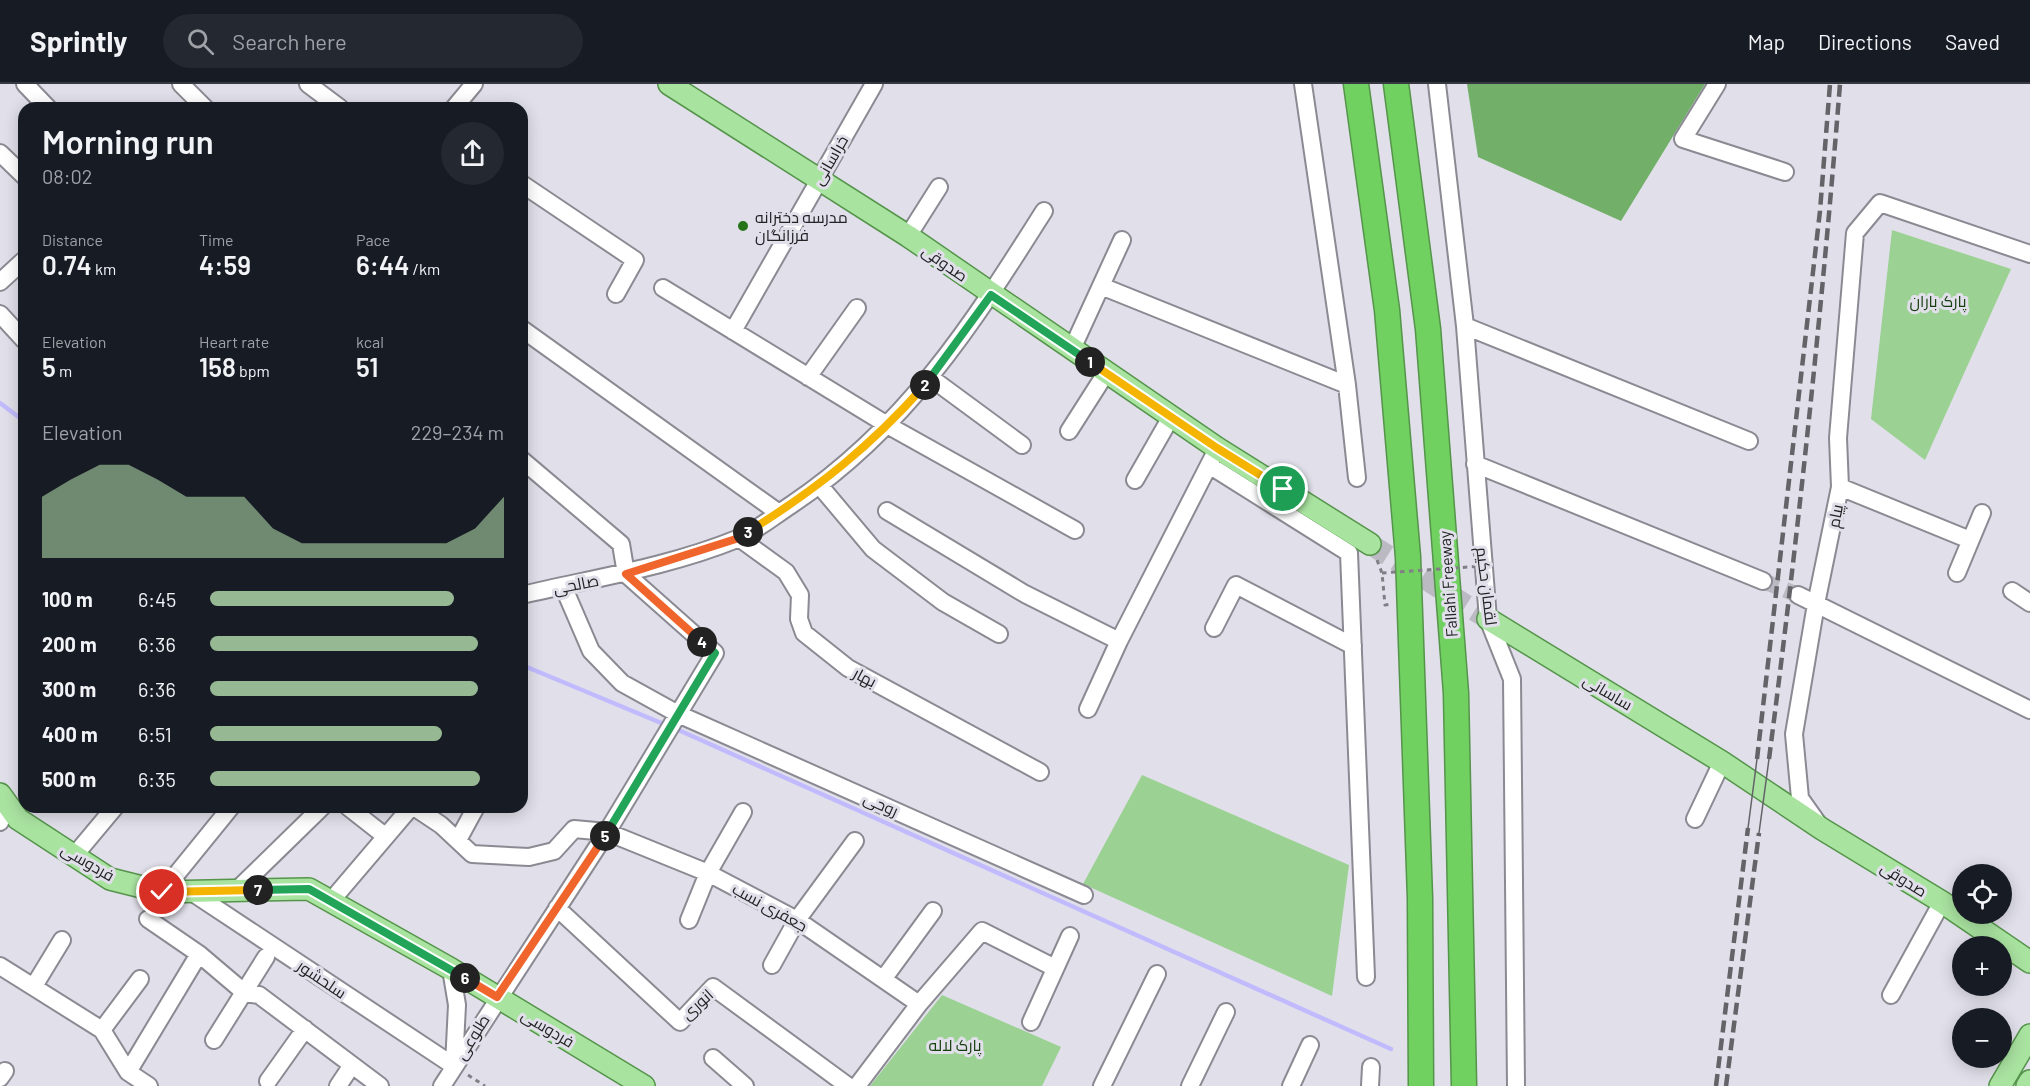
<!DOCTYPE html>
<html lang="en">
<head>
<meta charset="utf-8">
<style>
	body { margin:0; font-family:Barlow,Cairo,sans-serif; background:#242831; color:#f1f3f6; height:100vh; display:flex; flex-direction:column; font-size:22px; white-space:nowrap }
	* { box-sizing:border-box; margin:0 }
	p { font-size:20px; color:#9ea1a6 }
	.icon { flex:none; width:33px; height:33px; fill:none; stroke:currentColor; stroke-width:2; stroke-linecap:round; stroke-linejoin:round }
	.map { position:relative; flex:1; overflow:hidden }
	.drawer { position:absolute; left:18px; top:18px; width:510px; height:711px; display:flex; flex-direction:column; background:#171b24; border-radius:18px; box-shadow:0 3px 15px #0003 }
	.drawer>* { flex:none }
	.fabs { position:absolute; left:1952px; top:780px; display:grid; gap:12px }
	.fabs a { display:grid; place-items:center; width:60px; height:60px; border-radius:50%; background:#171b24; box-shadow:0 3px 15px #0003; font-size:30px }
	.pin { position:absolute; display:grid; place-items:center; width:51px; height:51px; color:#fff; margin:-26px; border:3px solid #fff; border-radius:50%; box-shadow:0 2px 6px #0007 }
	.km { position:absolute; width:30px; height:30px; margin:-15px; border-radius:50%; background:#222; color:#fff; font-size:16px; line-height:30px; text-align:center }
	.round { display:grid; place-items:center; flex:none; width:63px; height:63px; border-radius:32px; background:#242831 }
	.summary { display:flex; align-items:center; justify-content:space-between; height:102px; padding:0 24px }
	h1 { font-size:33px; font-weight:600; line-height:45px }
	.stats { display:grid; grid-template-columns:repeat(3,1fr); gap:9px; height:102px; padding:6px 24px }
	.stats div { display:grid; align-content:center }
	.stats b { font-size:26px; font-weight:600 }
	.stats small { font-size:16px; font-weight:400 }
	.stats p { font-size:16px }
	.chart { height:168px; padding:12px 24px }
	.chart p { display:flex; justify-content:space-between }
	.chart svg { width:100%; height:108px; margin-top:6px; fill:#96b993; opacity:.7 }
	ul { padding:0 24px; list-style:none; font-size:20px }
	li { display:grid; grid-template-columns:96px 72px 1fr; align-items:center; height:45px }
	li i { height:15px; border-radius:8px; background:#96b993 }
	header { display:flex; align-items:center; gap:36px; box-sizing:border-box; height:84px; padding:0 30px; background:#171b24; border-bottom:2px solid #363941 }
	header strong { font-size:28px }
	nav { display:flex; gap:33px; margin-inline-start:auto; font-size:21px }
	.search { width:420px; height:54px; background:#242831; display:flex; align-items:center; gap:15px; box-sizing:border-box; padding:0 21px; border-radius:33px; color:#9ea1a6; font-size:22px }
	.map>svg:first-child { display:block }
	.green { fill:#9bd192 }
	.forest { fill:#72af69 }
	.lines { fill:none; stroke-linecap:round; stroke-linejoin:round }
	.stream { stroke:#c1bbfe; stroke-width:4.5 }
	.minor-tunnel { stroke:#bbbac3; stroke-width:16; stroke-dasharray:16 8; stroke-linecap:butt }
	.major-tunnel { stroke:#bbbac3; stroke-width:21; stroke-dasharray:21 10; stroke-linecap:butt }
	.minor-casing { stroke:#8b8a93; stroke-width:20 }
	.major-casing { stroke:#55944b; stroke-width:24 }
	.highway-casing { stroke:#55944b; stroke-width:27 }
	.path { stroke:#807f85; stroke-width:3; stroke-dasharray:4.5 4.5; stroke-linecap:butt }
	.minor { stroke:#fff; stroke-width:16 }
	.major { stroke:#a9e3a0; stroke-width:21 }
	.highway { stroke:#70d160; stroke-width:24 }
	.tram { stroke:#636368; stroke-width:1.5 }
	.rail { stroke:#636368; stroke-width:4.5; stroke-dasharray:12 6; stroke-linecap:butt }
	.path-bridge { stroke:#807f85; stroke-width:3; stroke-dasharray:4.5 4.5; stroke-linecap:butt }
	.split-1-casing { stroke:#fff; stroke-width:12 }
	.split-2-casing { stroke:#fff; stroke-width:12 }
	.split-3-casing { stroke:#fff; stroke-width:12 }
	.split-4-casing { stroke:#fff; stroke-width:12 }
	.split-5-casing { stroke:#fff; stroke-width:12 }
	.split-6-casing { stroke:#fff; stroke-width:12 }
	.split-7-casing { stroke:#fff; stroke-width:12 }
	.split-8-casing { stroke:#fff; stroke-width:12 }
	.split-1 { stroke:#f5b400; stroke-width:8 }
	.split-2 { stroke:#22a559; stroke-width:8 }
	.split-3 { stroke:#f5b400; stroke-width:8 }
	.split-4 { stroke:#f0652b; stroke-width:8 }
	.split-5 { stroke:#22a559; stroke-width:8 }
	.split-6 { stroke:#f0652b; stroke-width:8 }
	.split-7 { stroke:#22a559; stroke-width:8 }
	.split-8 { stroke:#f5b400; stroke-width:8 }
	.poi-dot { fill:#267319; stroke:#e1e0ea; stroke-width:2 }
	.labels { text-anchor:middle; stroke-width:6; stroke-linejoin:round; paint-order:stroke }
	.street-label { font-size:16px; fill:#222225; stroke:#e1e0ea }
	.poi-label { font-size:16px; fill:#222225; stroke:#e1e0ea; text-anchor:start }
	.park-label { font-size:16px; fill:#163f0f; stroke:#e1e0ea }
</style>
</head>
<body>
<header>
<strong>Sprintly</strong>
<div class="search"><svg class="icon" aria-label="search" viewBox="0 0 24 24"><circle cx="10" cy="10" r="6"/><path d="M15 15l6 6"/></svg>Search here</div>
<nav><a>Map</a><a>Directions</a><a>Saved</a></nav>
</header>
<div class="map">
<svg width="2030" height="1002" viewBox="0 0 2030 1002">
	<rect width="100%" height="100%" fill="#e1e0ea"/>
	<path class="green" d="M1892,146L2011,185L1925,376L1871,335Z
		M1142,691L1349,781L1332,912L1083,800Z
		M942,911L1061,963L1042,1002H870Z"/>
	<path class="forest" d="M1467,0H1705L1621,137L1478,73Z"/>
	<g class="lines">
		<path class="stream" d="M0,319L24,337
			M522,581L666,641
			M674,644L1391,965"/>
		<path class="minor-tunnel" d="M1763,497L1798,511"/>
		<path class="major-tunnel" d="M1370,460L1488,535"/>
		<defs>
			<path id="minor" d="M25,0L48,24
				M181,0L205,24
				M308,0L340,24
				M1303,0L1347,301L1357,394
				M1437,0L1465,242L1488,535L1512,595L1516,1002
				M1717,0L1683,55L1785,88
				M454,24L474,0
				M0,69L24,92
				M522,100L635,176L616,210
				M908,152L939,103
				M0,198L24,176
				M1101,202L1347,301
				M663,204L889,342L1075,446
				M0,230L24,256
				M1465,242L1749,357
				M522,245L779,429
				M733,247L874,0
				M1072,265L1122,156
				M808,293L857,224
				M931,294L1022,361
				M1069,347L1106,289
				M1475,380L1763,497
				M1209,381L1349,469L1366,893
				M1135,396L1171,333
				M820,402L873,465L943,518L999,550
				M1840,403L1970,456
				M887,427L1025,510L1119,557
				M739,454L786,488L800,511L799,535L804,549L848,584L1040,688
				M1957,489L1982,429
				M563,502L591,567L622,599L678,630L1084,811
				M2012,507L2030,519
				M522,511C594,494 668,483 737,455C756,447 774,432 791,421C906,344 972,241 1044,127
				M1798,511L2030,626
				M1214,544L1236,501L1353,562
				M1088,625L1119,557L1213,373
				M348,723L385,752
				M414,723L441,741L472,770L529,773L554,767L574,745L607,748L708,789L797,836L919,920
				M1695,735L1722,678
				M0,738L8,721
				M1817,738L1800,714L1794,650L1816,520L1840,403L1838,354L1855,149L1880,119L2030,170
				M458,756L476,723
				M74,772L115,723
				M237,806L322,723
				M190,807L454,982
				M162,808L231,723
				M331,817L411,723
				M557,824L680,938L713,903L848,1002
				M148,835L199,870L245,909L259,911L380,1002
				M689,836L708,789L743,728
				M772,881L797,836L855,757
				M0,882L102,946L128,988L149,1002
				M451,885L457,921L454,981
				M884,894L933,827
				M34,902L62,856
				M1891,911L1942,818
				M1031,938L1070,852
				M102,946L140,895
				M214,956L266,873
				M713,974L745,1002
				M128,988L199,870
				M0,994L5,987
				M268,997L305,945
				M338,1002L352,981
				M442,1002L607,748L715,569L626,490L621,460L522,376
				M857,1002L919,920L982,847L1055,884
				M1102,1002L1157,890
				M1190,1002L1226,928
				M1291,1002L1310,961
				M1370,1002L1371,983"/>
			<path id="major" d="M669,0L908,152L1217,364L1370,460
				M1488,535L1722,678L1822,745L1942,818L2030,878
				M0,710L18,735L110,795L162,808L309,805L451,885L644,1002
				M2000,1002L2030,951
				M2027,1002L2030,997"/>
			<path id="highway" d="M1356,0L1387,226L1408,473L1420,814L1421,1002
				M1396,0L1428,245L1456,609L1464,1002"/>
		</defs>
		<use href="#minor" class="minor-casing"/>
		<use href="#major" class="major-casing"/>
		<use href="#highway" class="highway-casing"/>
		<path class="path" d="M1377,476L1382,489L1385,521L1392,520
			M468,991L485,1002"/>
		<use href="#minor" class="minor"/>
		<use href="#major" class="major"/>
		<use href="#highway" class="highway"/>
		<path class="tram" d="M1748,744L1757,675
			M1759,749L1769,675"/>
		<path class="rail" d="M1757,675L1820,127L1830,0
			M1769,675C1798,451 1822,226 1840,0
			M1716,1002L1748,744
			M1726,1002L1759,749"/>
		<path class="path-bridge" d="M1382,489L1483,482"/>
	</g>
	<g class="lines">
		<defs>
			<path id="split-1" d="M1090,278L1217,364L1283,405"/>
			<path id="split-2" d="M925,301L991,211L1090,278"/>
			<path id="split-3" d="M748,448C818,404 870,363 925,301"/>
			<path id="split-4" d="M702,558L626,490L739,454L748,448"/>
			<path id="split-5" d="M605,752L715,569L702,558"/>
			<path id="split-6" d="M465,894L497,913L605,752"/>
			<path id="split-7" d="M258,806L309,805L465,894"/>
			<path id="split-8" d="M162,808L258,806"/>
		</defs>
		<use href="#split-1" class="split-1-casing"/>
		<use href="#split-2" class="split-2-casing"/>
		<use href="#split-3" class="split-3-casing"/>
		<use href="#split-4" class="split-4-casing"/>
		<use href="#split-5" class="split-5-casing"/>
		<use href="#split-6" class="split-6-casing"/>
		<use href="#split-7" class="split-7-casing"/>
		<use href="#split-8" class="split-8-casing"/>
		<use href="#split-1" class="split-1"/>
		<use href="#split-2" class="split-2"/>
		<use href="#split-3" class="split-3"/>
		<use href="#split-4" class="split-4"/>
		<use href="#split-5" class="split-5"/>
		<use href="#split-6" class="split-6"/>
		<use href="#split-7" class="split-7"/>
		<use href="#split-8" class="split-8"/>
	</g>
	<circle class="poi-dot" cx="743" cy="142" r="6"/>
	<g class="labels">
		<g class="street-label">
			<text transform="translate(830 76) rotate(-60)" y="6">خراسانی</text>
			<text transform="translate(945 179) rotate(35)" y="6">صدوقی</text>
			<text transform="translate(1835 432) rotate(-79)" y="6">پیام</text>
			<text transform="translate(576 500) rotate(-11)" y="6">صالحی</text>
			<text transform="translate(1448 500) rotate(-94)" y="6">Fallahi Freeway</text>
			<text transform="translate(1487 502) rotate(83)" y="6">لقمان حکیم</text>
			<text transform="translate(865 593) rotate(28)" y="6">بهار</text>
			<text transform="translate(1608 608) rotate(31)" y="6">ساسانی</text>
			<text transform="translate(881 720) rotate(24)" y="6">روحی</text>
			<text transform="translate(88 778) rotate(30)" y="6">فردوسی</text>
			<text transform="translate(1904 795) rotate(32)" y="6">صدوقی</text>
			<text transform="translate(770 823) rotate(29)" y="6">جعفری نسب</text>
			<text transform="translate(322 895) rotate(34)" y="6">سلحشور</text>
			<text transform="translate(697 920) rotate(-42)" y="6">انوری</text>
			<text transform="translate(548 944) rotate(31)" y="6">فردوسی</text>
			<text transform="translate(472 953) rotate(-58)" y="6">طلوعی</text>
		</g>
		<g class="poi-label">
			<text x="755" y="139">مدرسه دخترانه<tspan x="755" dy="18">فرزانگان</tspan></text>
		</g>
		<g class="park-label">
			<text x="1938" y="223">پارک باران</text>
			<text x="955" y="967">پارک لاله</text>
		</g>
	</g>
</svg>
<div class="fabs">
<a><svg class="icon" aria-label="locate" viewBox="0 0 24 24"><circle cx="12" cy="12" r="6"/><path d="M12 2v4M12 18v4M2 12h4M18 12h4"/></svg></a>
<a>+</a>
<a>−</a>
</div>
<div class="pin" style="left:1283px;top:405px;background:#1e9e55"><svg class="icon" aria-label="arrive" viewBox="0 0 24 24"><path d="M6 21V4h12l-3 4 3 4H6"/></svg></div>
<div class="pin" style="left:162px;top:808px;background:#d93025"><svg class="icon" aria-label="check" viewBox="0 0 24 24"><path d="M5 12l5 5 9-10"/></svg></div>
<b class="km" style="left:1090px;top:278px">1</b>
<b class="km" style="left:925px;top:301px">2</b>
<b class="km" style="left:748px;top:448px">3</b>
<b class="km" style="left:702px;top:558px">4</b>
<b class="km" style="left:605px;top:752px">5</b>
<b class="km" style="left:465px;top:894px">6</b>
<b class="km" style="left:258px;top:806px">7</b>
<section class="drawer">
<div class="summary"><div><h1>Morning run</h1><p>08:02</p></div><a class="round"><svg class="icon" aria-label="share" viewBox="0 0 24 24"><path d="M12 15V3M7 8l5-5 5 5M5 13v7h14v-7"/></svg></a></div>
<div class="stats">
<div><p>Distance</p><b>0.74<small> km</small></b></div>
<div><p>Time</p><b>4:59</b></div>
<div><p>Pace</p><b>6:44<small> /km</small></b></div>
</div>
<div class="stats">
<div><p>Elevation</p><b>5<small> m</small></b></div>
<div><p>Heart rate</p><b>158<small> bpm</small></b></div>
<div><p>kcal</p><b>51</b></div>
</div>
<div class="chart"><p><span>Elevation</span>229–234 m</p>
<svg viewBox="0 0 160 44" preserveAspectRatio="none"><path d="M0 44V19L10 12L20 6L30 6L40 12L50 19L60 19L70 19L80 32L90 38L100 38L110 38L120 38L130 38L140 38L150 32L160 19V44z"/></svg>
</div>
<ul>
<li><b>100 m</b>6:45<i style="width:83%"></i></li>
<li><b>200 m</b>6:36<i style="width:91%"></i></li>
<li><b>300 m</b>6:36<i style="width:91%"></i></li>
<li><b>400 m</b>6:51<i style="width:79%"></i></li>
<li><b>500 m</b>6:35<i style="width:92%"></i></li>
</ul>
</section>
</div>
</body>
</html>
